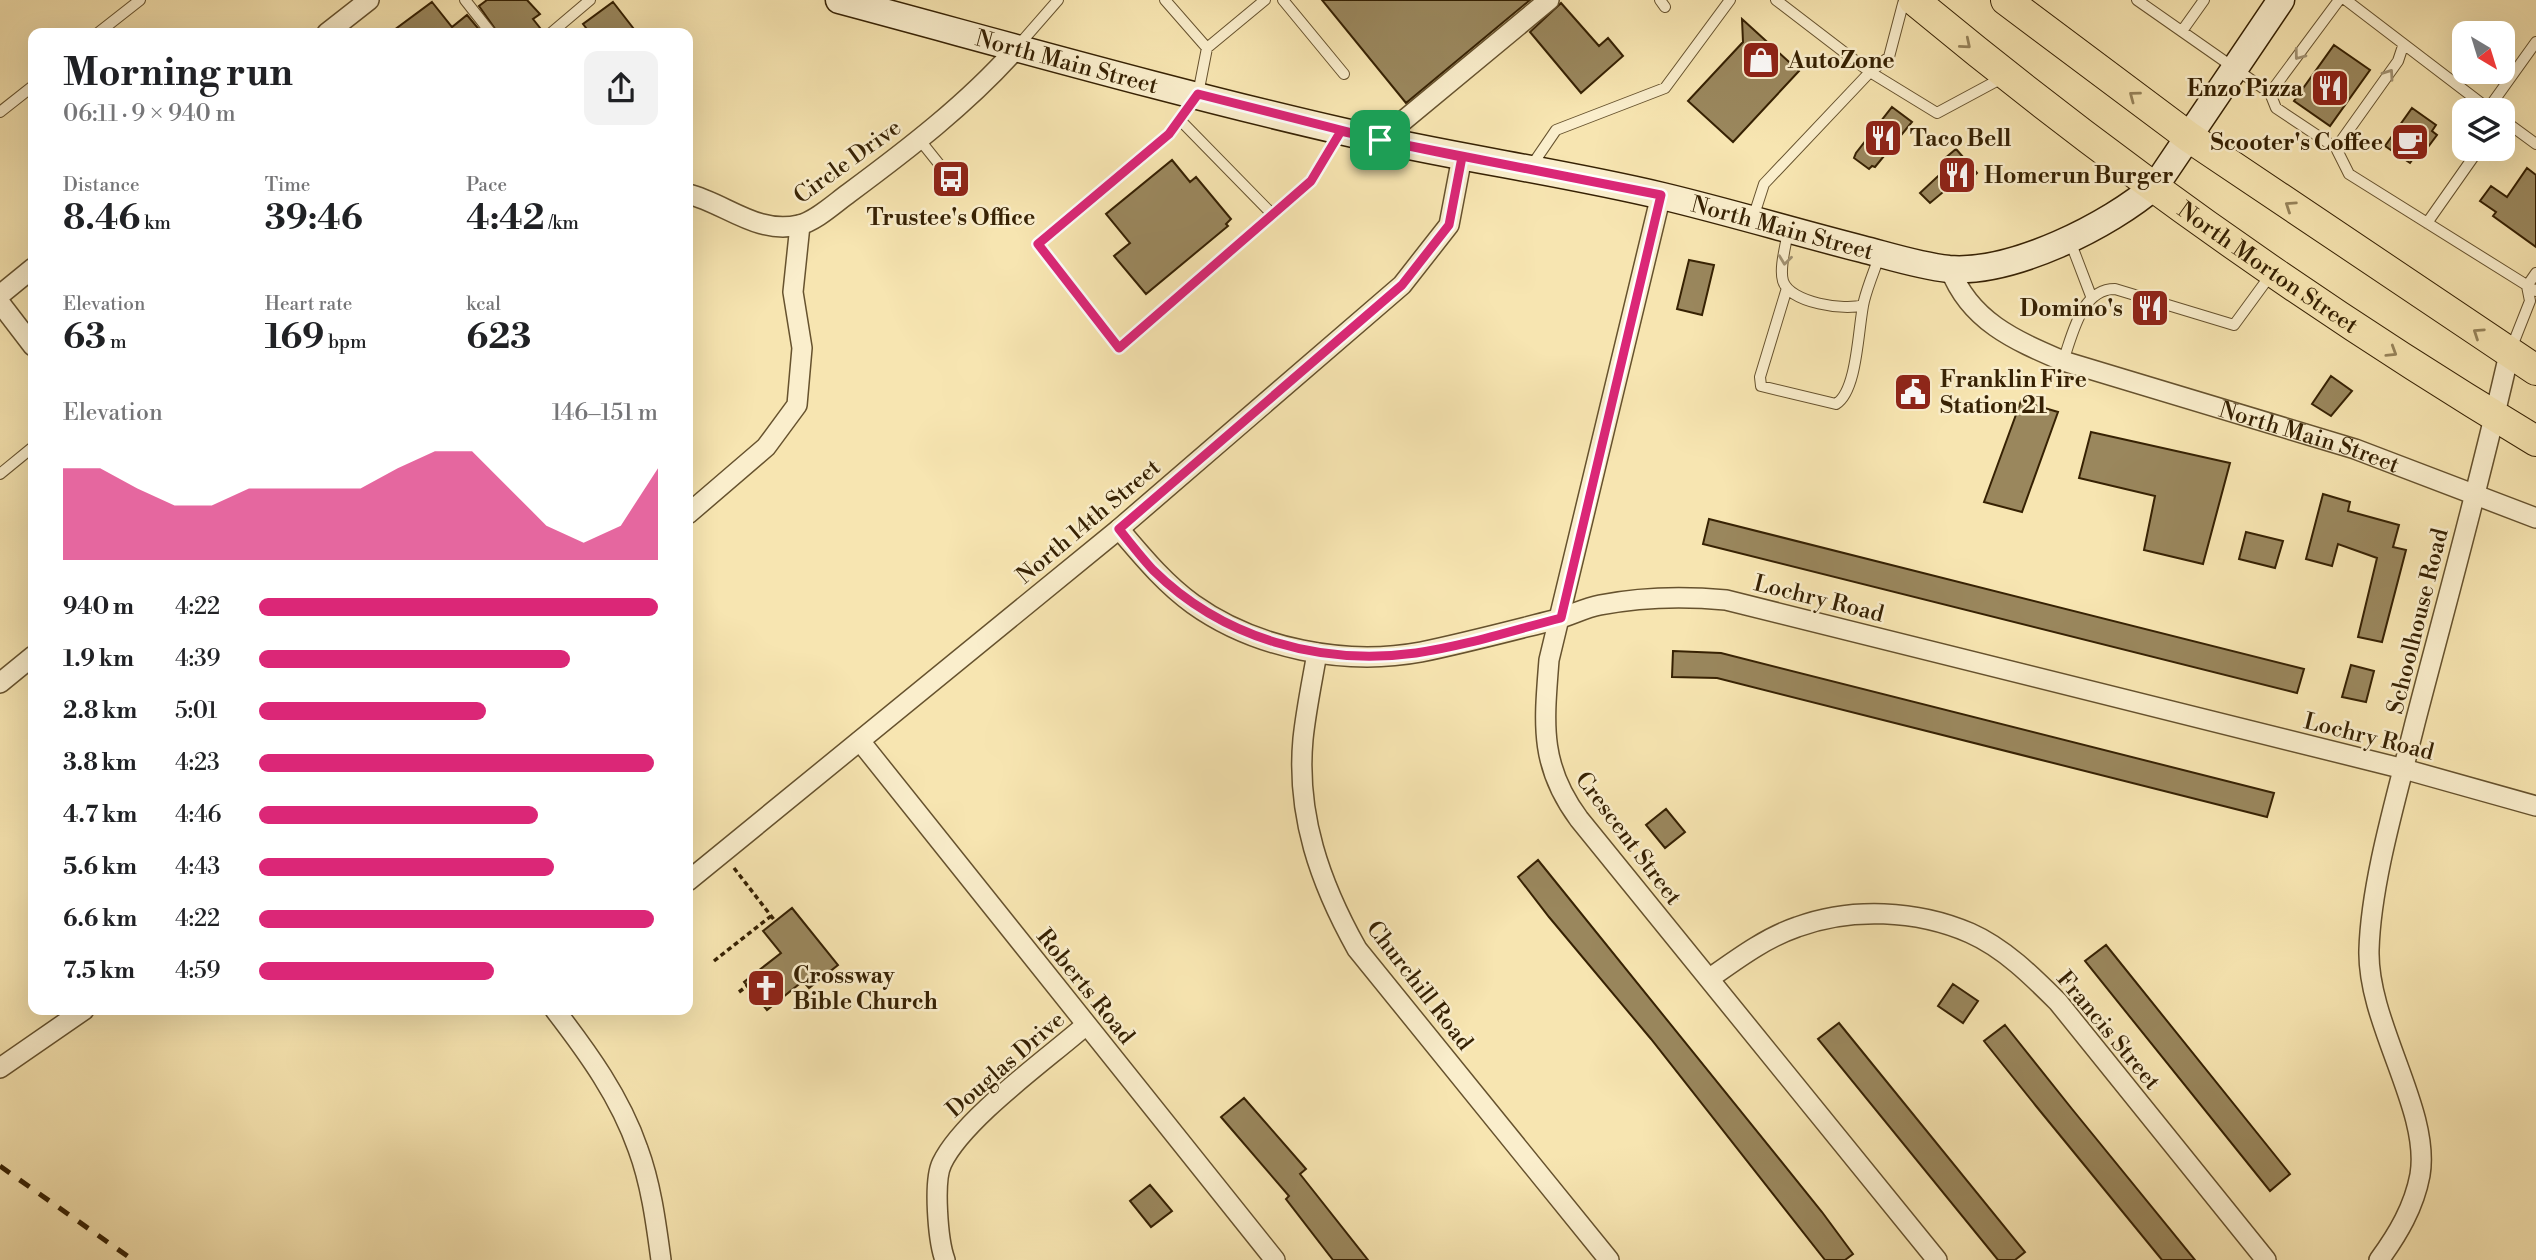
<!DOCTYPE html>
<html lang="en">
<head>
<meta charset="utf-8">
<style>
	body { margin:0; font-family:"Libre Bodoni",serif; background:#f2f2f2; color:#202124; height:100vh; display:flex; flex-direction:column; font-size:26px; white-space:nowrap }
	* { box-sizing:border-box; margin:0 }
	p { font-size:23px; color:#757577 }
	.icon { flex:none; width:38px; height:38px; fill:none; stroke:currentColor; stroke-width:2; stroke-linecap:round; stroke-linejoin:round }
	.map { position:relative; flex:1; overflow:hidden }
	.details { position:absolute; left:28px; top:28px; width:665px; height:987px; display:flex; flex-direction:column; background:#fff; border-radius:14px; box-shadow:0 7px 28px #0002 }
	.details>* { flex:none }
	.needle { width:46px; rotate:142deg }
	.tools { position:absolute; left:2452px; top:21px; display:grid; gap:14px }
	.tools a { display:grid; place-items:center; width:63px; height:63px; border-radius:14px; background:#fff; box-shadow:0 7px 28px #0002; font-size:35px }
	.pin { position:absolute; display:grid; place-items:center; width:60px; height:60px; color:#fff; margin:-30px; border-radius:14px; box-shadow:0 4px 10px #0006 }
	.round { display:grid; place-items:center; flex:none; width:74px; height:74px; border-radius:14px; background:#f2f2f2 }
	.overview { display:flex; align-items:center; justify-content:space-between; height:119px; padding:0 35px }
	h1 { font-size:38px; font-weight:700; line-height:52px }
	.metrics { display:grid; grid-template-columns:repeat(3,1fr); gap:10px; height:119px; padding:7px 35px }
	.metrics div { display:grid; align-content:center }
	.metrics b { font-size:35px; font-weight:700 }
	.metrics small { font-size:19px; font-weight:400 }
	.metrics p { font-size:19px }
	.chart { height:196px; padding:14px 35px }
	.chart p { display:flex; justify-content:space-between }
	.chart svg { width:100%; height:126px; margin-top:7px; fill:#db2777; opacity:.7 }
	ul { padding:0 35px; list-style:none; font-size:23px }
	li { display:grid; grid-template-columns:112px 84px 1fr; align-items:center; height:52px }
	li i { height:18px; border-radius:9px; background:#db2777 }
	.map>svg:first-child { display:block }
	.building { fill:#9a875d; stroke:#362103; stroke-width:2 }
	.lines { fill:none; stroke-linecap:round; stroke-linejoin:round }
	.lane-casing { stroke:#66522e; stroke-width:12 }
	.street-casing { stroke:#66522e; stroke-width:22 }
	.secondary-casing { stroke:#362103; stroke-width:29 }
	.primary-casing { stroke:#362103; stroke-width:32 }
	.path { stroke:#362103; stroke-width:3.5; stroke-dasharray:5 3.5; stroke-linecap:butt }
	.lane { stroke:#faeecc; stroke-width:10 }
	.street { stroke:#faeecc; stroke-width:19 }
	.secondary { stroke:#faeecc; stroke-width:26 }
	.primary { stroke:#f7e5b1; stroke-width:30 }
	.rail { stroke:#362103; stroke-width:5; stroke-dasharray:12 12; stroke-linecap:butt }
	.oneway { stroke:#96835a }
	.oneway2 { stroke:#a29272 }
	.route-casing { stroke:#fff; stroke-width:14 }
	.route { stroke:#db2777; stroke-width:9 }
	.labels { text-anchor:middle; stroke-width:5; stroke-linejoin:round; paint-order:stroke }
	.poi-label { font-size:23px; font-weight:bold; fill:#362103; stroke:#faeecc; text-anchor:start }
	.street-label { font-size:23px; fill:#362103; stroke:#faeecc }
</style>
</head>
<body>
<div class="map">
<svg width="2536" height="1260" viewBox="0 0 2536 1260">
	<rect width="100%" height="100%" fill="#f7e5b1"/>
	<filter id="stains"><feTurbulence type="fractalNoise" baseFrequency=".00286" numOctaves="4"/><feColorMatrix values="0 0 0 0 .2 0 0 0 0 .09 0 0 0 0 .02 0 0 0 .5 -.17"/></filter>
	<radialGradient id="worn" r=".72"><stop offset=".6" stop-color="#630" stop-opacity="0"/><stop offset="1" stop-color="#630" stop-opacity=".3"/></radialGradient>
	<path class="building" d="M487,0H527L540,14L533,19L544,33H498L479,6Z
		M1322,0H1530L1406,103Z
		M432,2L452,27L467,15L482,33H390Z
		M613,2L637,33H590L583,24Z
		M1561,3L1599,46L1608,38L1623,56L1581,93L1530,32Z
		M1742,19L1799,71L1733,142L1688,101L1743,42Z
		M2334,45L2370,70L2330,126L2294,101Z
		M1892,107L1912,122L1875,167L1872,166L1869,169L1854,158L1856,153Z
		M2412,108L2436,125L2432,131L2437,135L2425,151L2421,148L2410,163L2385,146Z
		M1956,149L1977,173L1967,183L1961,177L1930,203L1920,193L1950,165L1944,159Z
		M1172,160L1190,182L1196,177L1231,219L1226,224L1228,226L1146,294L1114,256L1130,243L1106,214Z
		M2527,168L2536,175V247L2493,216L2496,212L2480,201L2491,186L2507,197Z
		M1689,260L1714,265L1702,315L1677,309Z
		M2331,376L2352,391L2331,416L2312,404Z
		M2021,401L2058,412L2022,512L1984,502Z
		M2091,432L2230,463L2203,564L2144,550L2155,496L2079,478Z
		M2323,494L2350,502L2348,511L2399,525L2393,547L2406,550L2382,642L2358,637L2377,558L2338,544L2332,566L2306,559Z
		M1709,519L2304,669L2297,693L1703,544Z
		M2246,532L2283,541L2275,568L2239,559Z
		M1673,651L1721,653L2274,793L2267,817L1717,678L1672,677Z
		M2351,665L2374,671L2366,702L2342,697Z
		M1666,809L1685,832L1665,848L1646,825Z
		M1538,860L1822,1212L1853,1254L1845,1260H1825L1651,1039L1549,917L1518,877Z
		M792,908L838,965L809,988L803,981L767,1010L744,982L781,953L763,931Z
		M2106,945L2290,1174L2270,1191L2085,961Z
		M1953,984L1978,1001L1963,1023L1938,1006Z
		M1839,1023L2025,1252L2015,1260H1998L1818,1039Z
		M2005,1025L2072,1109L2195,1260H2162L2036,1106L1984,1041Z
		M1244,1098L1306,1169L1300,1174L1368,1260H1333L1286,1199L1289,1196L1221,1117Z
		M1150,1185L1172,1211L1151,1227L1130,1201Z"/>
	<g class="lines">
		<defs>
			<path id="lane" d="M465,0L491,33
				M1165,0L1207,48
				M1265,0L1207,48L1198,94L1169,134L1038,244L1119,348L1311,181L1340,133
				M1283,0L1344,74
				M1660,0L1665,7
				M1904,0L1889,57L1870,72L1937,113L2004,77
				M2137,0L2270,93
				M2339,0L2270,93L2276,108L2336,148L2398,61L2403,46
				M2346,0L2490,110
				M2182,31L2204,0
				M98,33L140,0
				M551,33L590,0
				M1017,47L1058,0
				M2488,109L2536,42
				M0,112L33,86
				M2502,119L2536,144
				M1180,120L1273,215
				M919,139L951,179
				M2336,148L2349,174L2536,291
				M1530,168L1556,130L1665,88L1730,0
				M1753,218L1764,184L1870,72L1776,0
				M2427,223L2479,149
				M1788,231C1786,245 1779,268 1783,281C1790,303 1845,311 1863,305
				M2070,241L2091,296
				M1787,288L1760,377L1761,386L1836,404C1858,391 1858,325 1864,301C1868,285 1875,269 1880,254
				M2511,349L2530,301L2527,286L2536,273
				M2063,361C2073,334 2081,289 2115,289L2234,325L2272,273
				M0,474L33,447"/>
			<g id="street">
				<path d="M327,33L369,0"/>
				<path d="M1380,140L1549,0"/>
				<path d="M688,194C725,203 757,235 799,225C816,221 835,203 849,193C907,150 967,104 1015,50"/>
				<path d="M1661,195L1549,660C1544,724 1539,765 1579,819L1937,1260"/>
				<path id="s1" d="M1950,269C1970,321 2014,340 2063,361L2355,449L2536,518"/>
				<path d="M0,295L33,268"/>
				<path d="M0,303L33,346"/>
				<path d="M688,514L766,447L797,405L802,348L793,292L800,225"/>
				<path d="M1119,529C1142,556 1164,583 1193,604C1256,649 1345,666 1421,652C1465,643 1510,631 1554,620C1570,616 1584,608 1600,605C1641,597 1684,596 1726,600L2404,769L2536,806"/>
				<path d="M1317,653C1312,682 1306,710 1303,739C1296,815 1320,883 1357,949L1609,1260"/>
				<path d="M0,683L33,656"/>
				<path d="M860,741L1275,1260"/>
				<path d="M688,881L1119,529L1402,285L1449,225L1462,157"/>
				<path d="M1710,978C1737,959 1765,938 1797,927C1851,907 1917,910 1970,933C2004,948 2032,976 2058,1002L2266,1260"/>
				<path d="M555,1010C588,1053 620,1097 638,1149C651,1184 656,1223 661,1260"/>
				<path d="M0,1068L84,1010"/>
				<path d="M945,1260C938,1241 933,1181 942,1163C963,1119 1046,1060 1086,1025"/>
				<path d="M2379,1260C2398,1234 2414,1207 2420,1175C2431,1110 2367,1023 2369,950C2371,880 2398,792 2415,723C2447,600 2481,478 2509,354"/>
			</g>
			<g id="secondary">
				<path id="s2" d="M839,0C1007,45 1175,93 1345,132C1450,157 1557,171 1662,196C1729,212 1795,232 1862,249C1889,256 1920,266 1949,269C2012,274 2109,226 2156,185L2281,0"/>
			</g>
			<g id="primary">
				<path id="s3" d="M1914,0C2109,162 2318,310 2536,441"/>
				<path d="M2006,0L2189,137L2536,370"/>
			</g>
		</defs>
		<use href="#lane" class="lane-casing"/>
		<use href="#street" class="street-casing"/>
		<use href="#secondary" class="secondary-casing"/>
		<use href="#primary" class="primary-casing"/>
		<path class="path" d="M734,868L775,921
			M714,961L771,916
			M739,992L747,986"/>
		<use href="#lane" class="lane"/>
		<use href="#street" class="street"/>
		<use href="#secondary" class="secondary"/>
		<use href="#primary" class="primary"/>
		<path class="rail" d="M0,1166L133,1260"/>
	</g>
	<defs><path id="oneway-chevron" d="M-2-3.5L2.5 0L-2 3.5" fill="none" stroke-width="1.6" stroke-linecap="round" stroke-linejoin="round" transform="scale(1.75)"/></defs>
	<g class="oneway">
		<use href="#oneway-chevron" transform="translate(1966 44) rotate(40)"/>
		<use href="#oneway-chevron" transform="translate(2134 96) rotate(-143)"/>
		<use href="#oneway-chevron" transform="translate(2290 206) rotate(-146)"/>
		<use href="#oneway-chevron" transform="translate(2478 333) rotate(-146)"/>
		<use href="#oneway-chevron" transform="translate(2392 352) rotate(32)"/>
	</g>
	<g class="oneway2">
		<use href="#oneway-chevron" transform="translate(2299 55) rotate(127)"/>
		<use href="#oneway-chevron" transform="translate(2389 74) rotate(-55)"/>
		<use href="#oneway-chevron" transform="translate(1785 260) rotate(97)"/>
	</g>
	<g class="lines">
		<defs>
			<path id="route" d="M1380,140L1341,131L1311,181L1119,348L1038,244L1169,134L1198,94L1380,140L1661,195L1561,618C1514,630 1465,646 1416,653C1321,666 1223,639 1153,570C1141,557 1130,543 1119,529L1402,285L1449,225L1462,157L1380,140"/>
		</defs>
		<use href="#route" class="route-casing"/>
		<use href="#route" class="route"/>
	</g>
	<defs>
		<symbol id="shop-square" viewBox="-11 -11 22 22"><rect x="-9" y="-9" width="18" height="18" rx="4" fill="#8f2418" stroke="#faeecc"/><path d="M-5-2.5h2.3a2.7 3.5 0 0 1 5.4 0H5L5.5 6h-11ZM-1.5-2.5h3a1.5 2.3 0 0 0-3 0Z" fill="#fff"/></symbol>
		<symbol id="restaurant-square" viewBox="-11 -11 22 22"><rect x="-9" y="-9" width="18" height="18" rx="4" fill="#8f2418" stroke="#faeecc"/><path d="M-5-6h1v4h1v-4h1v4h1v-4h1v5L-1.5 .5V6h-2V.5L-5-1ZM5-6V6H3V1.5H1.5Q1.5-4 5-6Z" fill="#fff"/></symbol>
		<symbol id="cafe-square" viewBox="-11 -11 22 22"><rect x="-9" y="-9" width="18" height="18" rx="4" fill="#8f2418" stroke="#faeecc"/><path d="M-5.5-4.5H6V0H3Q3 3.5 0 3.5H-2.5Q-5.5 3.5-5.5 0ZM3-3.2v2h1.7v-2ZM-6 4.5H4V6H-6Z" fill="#fff"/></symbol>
		<symbol id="bus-square" viewBox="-11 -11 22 22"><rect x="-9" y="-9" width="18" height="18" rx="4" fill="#8f2418" stroke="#faeecc"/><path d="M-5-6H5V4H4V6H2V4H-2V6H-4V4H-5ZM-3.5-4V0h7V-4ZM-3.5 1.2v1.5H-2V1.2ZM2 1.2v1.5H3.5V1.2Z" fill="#fff"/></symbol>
		<symbol id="civic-square" viewBox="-11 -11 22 22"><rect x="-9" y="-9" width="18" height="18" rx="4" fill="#8f2418" stroke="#faeecc"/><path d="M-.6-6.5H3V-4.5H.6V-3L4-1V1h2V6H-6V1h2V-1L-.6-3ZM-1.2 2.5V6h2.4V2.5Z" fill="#fff"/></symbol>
		<symbol id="church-square" viewBox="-11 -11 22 22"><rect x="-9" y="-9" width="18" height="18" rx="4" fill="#8f2418" stroke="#faeecc"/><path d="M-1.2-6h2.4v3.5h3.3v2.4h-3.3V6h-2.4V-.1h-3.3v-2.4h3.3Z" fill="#fff"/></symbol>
	</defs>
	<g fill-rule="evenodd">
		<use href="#shop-square" x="1739" y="38" width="44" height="44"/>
		<use href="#restaurant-square" x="2308" y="66" width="44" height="44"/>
		<use href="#restaurant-square" x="1861" y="116" width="44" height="44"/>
		<use href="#cafe-square" x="2388" y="120" width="44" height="44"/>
		<use href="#restaurant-square" x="1935" y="153" width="44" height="44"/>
		<use href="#bus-square" x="929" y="157" width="44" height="44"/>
		<use href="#restaurant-square" x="2128" y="286" width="44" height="44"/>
		<use href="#civic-square" x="1891" y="370" width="44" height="44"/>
		<use href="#church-square" x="744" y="966" width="44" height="44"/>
	</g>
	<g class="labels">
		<g class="poi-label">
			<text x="1788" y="68">AutoZone</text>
			<text x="2303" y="96" text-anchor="end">Enzo Pizza</text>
			<text x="1910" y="146">Taco Bell</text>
			<text x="2383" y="150" text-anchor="end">Scooter's Coffee</text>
			<text x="1984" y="183">Homerun Burger</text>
			<text x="951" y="225" text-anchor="middle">Trustee's Office</text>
			<text x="2123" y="316" text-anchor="end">Domino's</text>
			<text x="1940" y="387">Franklin Fire<tspan x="1940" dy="26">Station 21</tspan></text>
			<text x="793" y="983">Crossway<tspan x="793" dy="26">Bible Church</tspan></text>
		</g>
		<g class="street-label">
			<text dy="8" stroke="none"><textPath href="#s2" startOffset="236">North Main Street</textPath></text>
			<text transform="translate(847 161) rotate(-36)" y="8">Circle Drive</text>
			<text dy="8" stroke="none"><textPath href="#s2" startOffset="971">North Main Street</textPath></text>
			<text dy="8" stroke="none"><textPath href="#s3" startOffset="444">North Morton Street</textPath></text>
			<text dy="8" stroke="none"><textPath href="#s1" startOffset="408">North Main Street</textPath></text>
			<text transform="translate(1088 521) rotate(-40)" y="8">North 14th Street</text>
			<text transform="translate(1819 598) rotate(14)" y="8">Lochry Road</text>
			<text transform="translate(2417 621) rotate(-76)" y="8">Schoolhouse Road</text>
			<text transform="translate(2369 736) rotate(14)" y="8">Lochry Road</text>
			<text transform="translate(1629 838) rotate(53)" y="8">Crescent Street</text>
			<text transform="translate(1420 985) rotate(52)" y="8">Churchill Road</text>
			<text transform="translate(1086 986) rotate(51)" y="8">Roberts Road</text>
			<text transform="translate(2109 1030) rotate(50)" y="8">Francis Street</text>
			<text transform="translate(1005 1064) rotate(-41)" y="8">Douglas Drive</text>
		</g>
	</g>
	<rect width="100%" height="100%" filter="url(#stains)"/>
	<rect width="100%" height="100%" fill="url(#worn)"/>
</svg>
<div class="tools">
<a><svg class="needle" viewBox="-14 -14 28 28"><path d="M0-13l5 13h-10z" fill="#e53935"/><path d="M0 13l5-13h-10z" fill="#757577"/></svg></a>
<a><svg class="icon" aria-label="layers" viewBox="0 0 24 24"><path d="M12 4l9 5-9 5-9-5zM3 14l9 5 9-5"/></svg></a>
</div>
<div class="pin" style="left:1380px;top:140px;background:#1e9e55"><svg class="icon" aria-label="arrive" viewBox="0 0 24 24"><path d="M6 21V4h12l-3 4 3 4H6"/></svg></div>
<section class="details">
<div class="overview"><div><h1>Morning run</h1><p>06:11 · 9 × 940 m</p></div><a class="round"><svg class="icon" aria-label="share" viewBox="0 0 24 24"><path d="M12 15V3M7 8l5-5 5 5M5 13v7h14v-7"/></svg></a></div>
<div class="metrics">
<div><p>Distance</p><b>8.46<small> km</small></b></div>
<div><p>Time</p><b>39:46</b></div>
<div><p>Pace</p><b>4:42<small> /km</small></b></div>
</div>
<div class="metrics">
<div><p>Elevation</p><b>63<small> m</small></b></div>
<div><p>Heart rate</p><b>169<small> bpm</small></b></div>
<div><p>kcal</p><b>623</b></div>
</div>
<div class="chart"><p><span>Elevation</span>146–151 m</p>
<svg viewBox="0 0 160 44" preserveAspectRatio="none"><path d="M0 44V12L10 12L20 19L30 25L40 25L50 19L60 19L70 19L80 19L90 12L100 6L110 6L120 19L130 32L140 38L150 32L160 12V44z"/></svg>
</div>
<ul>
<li><b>940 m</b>4:22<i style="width:100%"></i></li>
<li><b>1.9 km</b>4:39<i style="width:78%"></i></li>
<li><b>2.8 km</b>5:01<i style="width:57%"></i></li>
<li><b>3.8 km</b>4:23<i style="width:99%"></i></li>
<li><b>4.7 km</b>4:46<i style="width:70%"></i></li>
<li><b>5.6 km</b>4:43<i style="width:74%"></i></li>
<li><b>6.6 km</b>4:22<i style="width:99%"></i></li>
<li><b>7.5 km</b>4:59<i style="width:59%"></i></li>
</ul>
</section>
</div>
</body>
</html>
